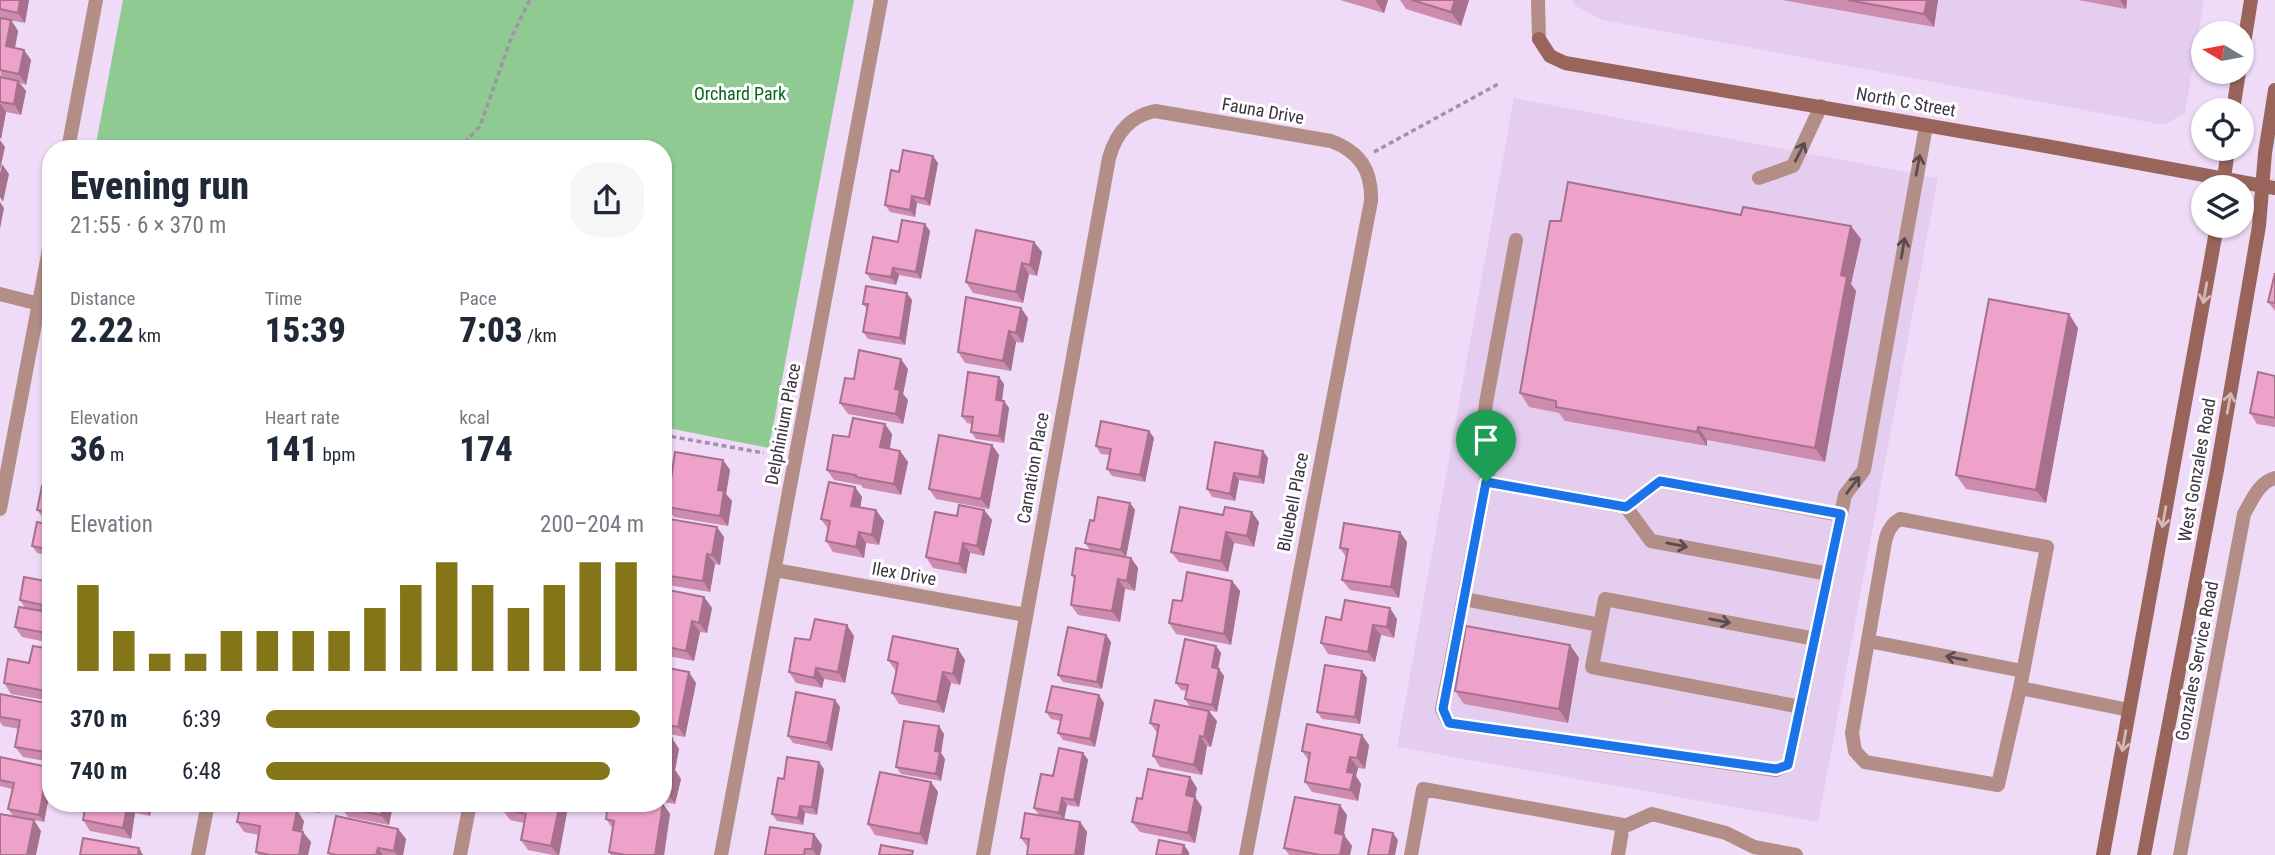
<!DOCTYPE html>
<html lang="en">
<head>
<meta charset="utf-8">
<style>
	body { margin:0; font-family:"Roboto Condensed",sans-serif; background:#f6f6f7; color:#1f2937; height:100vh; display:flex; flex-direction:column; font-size:26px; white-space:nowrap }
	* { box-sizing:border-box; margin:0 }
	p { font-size:23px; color:#747a83 }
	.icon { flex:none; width:38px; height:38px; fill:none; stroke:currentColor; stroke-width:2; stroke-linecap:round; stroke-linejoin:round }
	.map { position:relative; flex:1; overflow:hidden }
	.side { position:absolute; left:42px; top:140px; width:630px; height:672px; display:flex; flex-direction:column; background:#fff; border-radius:28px; box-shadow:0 2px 5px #0004 }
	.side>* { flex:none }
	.needle { width:46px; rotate:280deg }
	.tools { position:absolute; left:2191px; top:21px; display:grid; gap:14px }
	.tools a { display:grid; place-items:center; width:63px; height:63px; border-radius:50%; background:#fff; box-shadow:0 2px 5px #0004; font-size:35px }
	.pin { position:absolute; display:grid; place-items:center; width:60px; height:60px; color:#fff; margin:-72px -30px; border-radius:50% 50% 50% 0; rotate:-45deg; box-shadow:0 0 7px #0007 }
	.pin .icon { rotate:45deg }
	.round { display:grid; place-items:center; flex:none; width:74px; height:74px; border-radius:28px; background:#f6f6f7 }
	.headline { display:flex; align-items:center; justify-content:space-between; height:119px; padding:0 28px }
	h1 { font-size:38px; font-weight:800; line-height:52px }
	.metrics { display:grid; grid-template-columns:repeat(3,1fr); gap:10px; height:119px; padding:7px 28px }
	.metrics div { display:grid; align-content:center }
	.metrics b { font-size:35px; font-weight:800 }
	.metrics small { font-size:19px; font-weight:400 }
	.metrics p { font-size:19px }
	.chart { height:196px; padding:14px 28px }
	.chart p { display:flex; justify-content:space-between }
	.chart svg { width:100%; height:126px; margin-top:7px; stroke:#847518; stroke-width:6 }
	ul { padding:0 28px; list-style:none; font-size:23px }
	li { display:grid; grid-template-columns:112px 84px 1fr; align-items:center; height:52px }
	li i { height:18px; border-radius:9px; background:#847518 }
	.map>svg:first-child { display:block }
	.built { fill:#e5cdf0 }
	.green { fill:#8eca92 }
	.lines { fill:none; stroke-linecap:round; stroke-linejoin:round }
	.path { stroke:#a192a8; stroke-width:3.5; stroke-dasharray:5 3.5; stroke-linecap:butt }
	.lane { stroke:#b38e87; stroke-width:14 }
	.street { stroke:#b38e87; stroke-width:14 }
	.secondary { stroke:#99655b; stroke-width:14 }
	.wall { fill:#cd8bae }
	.shaded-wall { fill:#a7718d }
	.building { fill:#eea2ca; stroke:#a7718d; stroke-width:2 }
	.oneway { stroke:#5a4b52 }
	.oneway2 { stroke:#d1bab5 }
	.route-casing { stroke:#fff; stroke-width:14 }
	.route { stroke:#1a73e8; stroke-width:9 }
	.labels { text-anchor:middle; stroke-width:6; stroke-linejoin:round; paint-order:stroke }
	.park-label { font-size:18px; fill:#066721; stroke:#fff }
	.street-label { font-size:18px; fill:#3c3540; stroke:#fff }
</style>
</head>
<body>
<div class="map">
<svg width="2275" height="855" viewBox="0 0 2275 855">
	<rect width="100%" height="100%" fill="#efdbf8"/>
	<path class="built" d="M1573,0H2204L2185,113L2164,125L1602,20L1574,5Z
		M1514,98L1938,178L1818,822L1397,747Z"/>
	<path class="green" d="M123,0H854L769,448L663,427V149H95Z"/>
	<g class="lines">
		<path class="path" d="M459,149L480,126L512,36L530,0
			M1374,152L1500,83
			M663,435L764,453"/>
		<path class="lane" d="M1759,178L1793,166L1821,106
			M1516,240L1486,403L1483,426L1491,457L1442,709L1449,723L1776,770L1788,765L1845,495L1864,470L1926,126
			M1486,482L1626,507L1651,541L1829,574
			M1626,507L1660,481L1841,515
			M1464,599L1600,625
			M1868,641L2023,671
			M2020,688L2047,547L1900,519C1891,524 1887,532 1885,542L1852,733L1855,751L1865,762L1998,785L2020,688L2129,710
			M1801,707L1592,667L1605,599L1815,639
			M1623,827L1652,814L1726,833L1754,847L1796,855
			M1411,855L1423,789L1623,825L1618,855"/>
		<path class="street" d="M1538,0L1539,39
			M68,149L96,0
			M0,294L51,307
			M0,509L51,239
			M775,570L1026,615
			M198,855L208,803
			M460,855L470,803
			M721,855L881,0
			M983,855L1109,158C1116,133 1130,116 1155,111L1331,141C1360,152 1372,170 1371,201L1246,855
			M2180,855L2244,514C2252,500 2259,482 2275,478"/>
		<path class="secondary" d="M1539,39L1550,56L1565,63L2046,146L2275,188
			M2242,56L2251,0
			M2233,110L2239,72
			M2223,186L2228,149
			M2103,855L2217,226
			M2144,855L2217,470L2259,226L2265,153L2275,90"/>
	</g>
	<path class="wall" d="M0,0H29L25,23L8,20H11L18,31L15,48L24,50L31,60L26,85L20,83L26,91L21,115L6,112L1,139Z
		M1340,0H1388L1384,13Z
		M1400,0H1469L1461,26L1406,9Z
		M1782,0H1938L1934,27Z
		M2078,0H2127L2126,9Z
		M938,163L930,206L917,203L915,217L890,212L885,205L899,172Z
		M1561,221L1861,239L1851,284L1856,291L1825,462L1707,440V446L1565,421L1559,413L1529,407L1520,393Z
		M930,231L921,279L899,275L896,285L871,280L866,273L898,242Z
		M1034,242L1042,252L1037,276L1029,274L1023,303L973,293L966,282Z
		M2275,273V311L2268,302Z
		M912,300L905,345L868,339L863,332L867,309L863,304Z
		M1028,318L1023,343L1016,342L1011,371L965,363L958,352Z
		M2078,328L2046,503L1966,489L1956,475Z
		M908,369L903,394L908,400L903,424L848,414L840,403L854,379Z
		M2275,376V427L2257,424L2250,413Z
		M999,377L1004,384L1002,401H1004L1009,408L1004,443L976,439L971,432L972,424L967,423L962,416Z
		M1149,431L1154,438L1145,482L1112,476L1107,469L1110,455L1101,454L1096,446Z
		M892,434L890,449L900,451L908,462L901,495L863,488L861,485L834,480L827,470L849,437Z
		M992,445L999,455L989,509L936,499L929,489Z
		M1263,451L1268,458L1264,484L1239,480L1235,501L1212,497L1207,489Z
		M723,460L730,470L726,494L732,501L728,526L674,517L667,507Z
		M855,487L862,497L860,507L884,521L879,545L866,543L864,558L833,552L826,541L828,529L821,519Z
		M51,488V521L45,520L37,510Z
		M1130,503L1135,510L1126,557L1131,558L1138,568L1135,591L1125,589L1120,622L1078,615L1071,605L1075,580L1072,575L1125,557L1090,550L1085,543L1094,521Z
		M1180,507L1259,522L1254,547L1234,543L1228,572L1179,562L1171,552Z
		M984,510L992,520L984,556L970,553L966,574L933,568L926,557L957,516Z
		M663,518L724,537L720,565L715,564L710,592L668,585L663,578V561L665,551L663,549Z
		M51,525V556L37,553L32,546Z
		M1407,542L1399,598L1350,590L1342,580L1346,557L1340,548Z
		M1232,581L1240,591L1231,645L1176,634L1169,623L1182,601Z
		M51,582V643L22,637L15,627L25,608L20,600Z
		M663,589L704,597L712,608L707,633L700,632L694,661L663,655Z
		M1397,619L1394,638L1381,635L1375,662L1328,654L1321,643L1341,620Z
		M1106,635L1111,642L1102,689L1063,682L1058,675Z
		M854,636L845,683L824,679L822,688L796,683L789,672L810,640Z
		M1570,645L1579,658L1568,723L1464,704L1455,691Z
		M1216,646L1221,653L1218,668L1224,676L1217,712L1190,707L1185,699L1187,691L1181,690L1176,683Z
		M51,649V701L11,694L4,683L29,663Z
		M958,649L965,660L960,685L951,683L944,713L899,704L892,693L896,671L888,660Z
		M663,667L696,683L685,737L663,733Z
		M1362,671L1367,678L1360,724L1322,719L1317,712Z
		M0,694L51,704V762L23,757L15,747L19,729L3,726L0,722Z
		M835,700L840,707L832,751L793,743L788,736Z
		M1104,703L1095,747L1063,740L1058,733L1061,721L1051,719L1046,712Z
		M1217,721L1211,747L1207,746L1202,775L1160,767L1153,756L1158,734L1150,723Z
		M944,734L941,753L945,759L941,781L901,774L896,767Z
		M663,736L672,738L679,749L675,770L681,779L675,804L663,802Z
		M1369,745L1365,769L1358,768L1356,776L1361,784L1358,801L1312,792L1305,782L1309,761L1302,751Z
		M1083,753L1088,760L1079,807L1067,805L1064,819L1080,822L1087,832L1084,855H1027L1028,848L1021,838L1039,815L1034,808L1053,776Z
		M0,757L51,770V786L44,822L13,816L8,809L12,789L0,786Z
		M824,769L817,815L805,813L803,825L777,821L772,814L784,779Z
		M931,782L938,792L927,845L875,835L868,824Z
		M1197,788L1195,797L1202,807L1195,843L1140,832L1132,822L1142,799Z
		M86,803H152L150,816L135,813L131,839L90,831L83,820Z
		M271,803H321L319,813Z
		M341,803H414L413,810L393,805L389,825L348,817L341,807Z
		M663,804L670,814L664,855H611L609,852L613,829L606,819Z
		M568,807L559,855H553L528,850L521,840L524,823L510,820L502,809Z
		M1347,815L1344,835L1352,846L1350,855H1289L1284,848Z
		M304,821L302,832L311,842L308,855H258L256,852L259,835L244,832L237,822Z
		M398,829L406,839L403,855H330L328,853Z
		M822,845L820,855H765Z"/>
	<path class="shaded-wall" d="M20,0H29L25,23L18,13Z
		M1375,0H1388L1384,13Z
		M1455,0H1469L1461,26L1451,12Z
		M1927,0H1938L1934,27L1924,14Z
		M2120,0H2127L2126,9Z
		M11,20L18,31L13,57L6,46Z
		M24,50L31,60L26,85L19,74Z
		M18,81L26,91L21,115L14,104Z
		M0,103L6,112L1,139L0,138Z
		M0,140L5,147L0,170Z
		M933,156L938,163L930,206L925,199Z
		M2,164L9,174L3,202L0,197V173Z
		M912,196L917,203L915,217L910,210Z
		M0,202L4,208L0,229Z
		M925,224L930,231L921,279L916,272Z
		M1851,226L1861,239L1851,284L1856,291L1825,462L1815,448L1841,275Z
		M1034,242L1042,252L1037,276L1030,265Z
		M1022,263L1029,274L1023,303L1016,292Z
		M893,268L899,275L896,285L891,277Z
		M907,293L912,300L905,345L900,338Z
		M1021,308L1028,318L1023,343L1016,333Z
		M2069,314L2078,328L2046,503L2036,490Z
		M1009,331L1016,342L1011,371L1003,361Z
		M901,359L908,369L903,394L908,400L903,424L896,414L895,389Z
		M999,377L1004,384L1001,407L996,400Z
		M1004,401L1009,408L1004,443L999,436Z
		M885,424L892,434L888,458L880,447Z
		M1698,427L1707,440V446L1697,432Z
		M1149,431L1154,438L1145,482L1140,475Z
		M992,445L999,455L989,509L981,499Z
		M900,451L908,462L901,495L894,484Z
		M1263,451L1268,458L1264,484L1259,477Z
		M723,460L730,470L726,494L732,501L728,526L720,516L718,490Z
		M1234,473L1239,480L1235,501L1230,494Z
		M855,487L862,497L859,516L851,506Z
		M1130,503L1135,510L1126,557L1121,550Z
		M876,510L884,521L879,545L872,535Z
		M984,510L992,520L984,556L977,546Z
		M1252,512L1259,522L1254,547L1247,536Z
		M717,527L724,537L720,565L712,555Z
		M859,532L866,543L864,558L856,547Z
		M1226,532L1234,543L1228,572L1221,561Z
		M1400,532L1407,542L1399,598L1391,587Z
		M963,543L970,553L966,574L959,564Z
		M707,554L715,564L710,592L703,581Z
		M1131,558L1138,568L1135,591L1127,581Z
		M1118,579L1125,589L1120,622L1112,611Z
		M1232,581L1240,591L1231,645L1224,634Z
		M704,597L712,608L707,633L699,623Z
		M1390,608L1397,619L1394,638L1387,627Z
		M692,621L700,632L694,661L686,651Z
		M847,625L854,636L845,683L838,672Z
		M1373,625L1381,635L1375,662L1368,652Z
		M1106,635L1111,642L1102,689L1097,682Z
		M1570,645L1579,658L1568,723L1559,709Z
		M1216,646L1221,653L1217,674L1212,667Z
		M958,649L965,660L960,685L953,674Z
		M816,668L824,679L822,688L814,678Z
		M1219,669L1224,676L1217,712L1212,705Z
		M1362,671L1367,678L1360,724L1355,717Z
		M689,672L696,683L685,737L678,727Z
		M943,672L951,683L944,713L937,702Z
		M1099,695L1104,703L1095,747L1090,739Z
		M835,700L840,707L832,751L827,743Z
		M1209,711L1217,721L1211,747L1204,737Z
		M939,726L944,734L941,753L945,759L941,781L936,774L935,751Z
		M1362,735L1369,745L1365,769L1357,758Z
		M1200,736L1207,746L1202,775L1194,765Z
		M672,738L679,749L675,770L681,779L675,804L668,794L666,767Z
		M1083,753L1088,760L1079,807L1074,800Z
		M1350,757L1358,768L1356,776L1361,784L1358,801L1350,790L1347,772Z
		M819,762L824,769L817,815L812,807Z
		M48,767L51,770V786L44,822L39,815Z
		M1190,777L1197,788L1195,797L1202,807L1195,843L1188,833L1186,795Z
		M931,782L938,792L927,845L920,834Z
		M1062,798L1067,805L1064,820L1059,813Z
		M128,803L135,813L131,839L123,828Z
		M143,803H152L150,816L142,805Z
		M312,803H321L319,813Z
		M384,803H391L393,805L389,825L381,815Z
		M409,803H414L413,810Z
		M560,803H566L568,807L559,855H558L551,846Z
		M663,804L670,814L664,855H655Z
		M1340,805L1347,815L1342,844L1335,833Z
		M800,806L805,813L803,825L798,818Z
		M297,810L304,821L300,840L293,830Z
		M34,820L41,831L36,855H27Z
		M1080,822L1087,832L1084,855H1075Z
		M398,829L406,839L403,855H397L394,851Z
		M303,832L311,842L308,855H299Z
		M1393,833L1398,840L1395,855H1389Z
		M814,834L822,845L820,855H816L812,849Z
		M1344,835L1352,846L1350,855H1340Z
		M1184,845L1189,852V855H1182Z
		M139,848L143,855H138Z
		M378,848L383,855H376Z"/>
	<path class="building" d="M0,0H20L18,13L0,9Z
		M1412,0H1455L1451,12Z
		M1848,0H1927L1924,14Z
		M0,18L11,20L6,46L24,50L19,74L0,70Z
		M0,77L18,81L14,104L0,102Z
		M903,150L933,156L925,199L912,196L910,210L885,205L891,170L899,172Z
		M1568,182L1741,215L1743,207L1851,226L1841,275L1847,277L1815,448L1698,427L1697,432L1556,407V401L1520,393L1550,221H1561Z
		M902,220L925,224L916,272L893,268L891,277L866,273L873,237L898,242Z
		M976,230L1034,242L1030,265L1022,263L1016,292L966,282Z
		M2275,273V303L2268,302Z
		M866,286L907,293L900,338L863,332L868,304H863Z
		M966,297L1021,308L1016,333L1009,331L1003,361L958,352Z
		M1989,299L2069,314L2036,490L1956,475Z
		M859,350L901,359L895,389L900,390L896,414L840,403L845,378L854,379Z
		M968,372L999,377L996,400L1004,401L999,436L971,432L973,417L962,416Z
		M2258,372L2275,376V418L2250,413Z
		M853,418L885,424L880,447L900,451L894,484L856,477V475L827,470L833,435L849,437Z
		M1101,421L1149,431L1140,475L1107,469L1111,449L1096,446Z
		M939,435L992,445L981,499L929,489Z
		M1215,442L1263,451L1259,477L1234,473L1230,494L1207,489Z
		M675,452L723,460L718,490L724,491L720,516L667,507Z
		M829,482L855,487L851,506L876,510L872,535L859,532L856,547L826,541L830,521L821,519Z
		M42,486L51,488V512L37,510Z
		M1098,497L1130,503L1121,550L1085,543L1090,520L1094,521Z
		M959,505L984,510L977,546L963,543L959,564L926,557L935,512L957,516Z
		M1180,507L1223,515L1225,507L1252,512L1247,536L1226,532L1221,561L1171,552Z
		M663,518L717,527L712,555L707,554L703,581L663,575V561L666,543L663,542Z
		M37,522L51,525V550L32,546Z
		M1344,523L1400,532L1391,587L1342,580L1348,549L1340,548Z
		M1076,548L1131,558L1127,581L1118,579L1112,611L1071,605L1075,576L1072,575Z
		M1187,572L1232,581L1224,634L1169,623L1173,600L1182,601Z
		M24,577L51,582V634L15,627L19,607L42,611L43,605L20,600Z
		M663,589L704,597L699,623L692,621L686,651L663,646Z
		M1345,600L1390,608L1387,627L1373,625L1368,652L1321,643L1326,617L1341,620Z
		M815,619L847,625L838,672L816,668L814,678L789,672L795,638L810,640Z
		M1466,626L1570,645L1559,709L1455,691Z
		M1068,627L1106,635L1097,682L1058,675Z
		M893,636L958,649L953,674L943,672L937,702L892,693L898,663L888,660Z
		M1185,639L1216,646L1212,667L1219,669L1212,705L1185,699L1188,685L1176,683Z
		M33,646L51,649V692L4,683L8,659L29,663Z
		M1325,665L1362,671L1355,717L1317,712Z
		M663,667L689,672L678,727L663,724Z
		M1052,686L1099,695L1090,739L1058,733L1062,715L1046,712Z
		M796,692L835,700L827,743L788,736Z
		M0,694L51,704V722L48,734L51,735V753L15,747L20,720L0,717Z
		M1155,700L1209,711L1204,737L1200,736L1194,765L1153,756L1159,725L1150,723Z
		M904,721L939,726L935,751L940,752L936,774L896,767Z
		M1307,724L1362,735L1357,758L1350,757L1347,772L1354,773L1350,790L1305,782L1310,753L1302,751Z
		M663,736L672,738L666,767L673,768L668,794L663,793Z
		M1059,748L1083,753L1074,800L1062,798L1059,813L1034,808L1041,774L1053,776Z
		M0,757L48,767L39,815L8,809L14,783L0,780Z
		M787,757L819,762L812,807L800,806L798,818L772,814L778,778L784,779Z
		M1148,769L1190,777L1186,795L1195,797L1188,833L1132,822L1137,798L1142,799Z
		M880,772L931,782L920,834L868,824Z
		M1295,797L1340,805L1335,833L1344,835L1340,855H1320L1284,848Z
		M86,803H128L123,828L83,820Z
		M241,803H261L297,810L293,830L303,832L299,855H270L256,852L260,826L237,822Z
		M341,803H384L381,815L341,807Z
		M503,803H560L551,846L521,840L526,814L502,809Z
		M608,803L663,804L655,855H626L609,852L614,821L606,819Z
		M1025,813L1080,822L1075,855H1027L1029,839L1021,838Z
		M0,814L34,820L27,855H0Z
		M336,816L398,829L394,851L378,848L376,855H336L328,853Z
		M770,827L814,834L812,849H805L804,855H765Z
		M1373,829L1393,833L1389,855H1368Z
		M83,838L139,848L138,855H80Z
		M1159,840L1184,845L1182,855H1156Z
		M881,845L913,851L912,855H879Z"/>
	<defs><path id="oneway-shaft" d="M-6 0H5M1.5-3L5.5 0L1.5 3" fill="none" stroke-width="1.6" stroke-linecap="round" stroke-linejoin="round" transform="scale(1.75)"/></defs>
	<g class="oneway">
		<use href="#oneway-shaft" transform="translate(1800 152) rotate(-63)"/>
		<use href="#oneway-shaft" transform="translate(1918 165) rotate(-79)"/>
		<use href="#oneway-shaft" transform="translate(1903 248) rotate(-80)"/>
		<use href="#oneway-shaft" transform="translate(1853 485) rotate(-53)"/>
		<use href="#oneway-shaft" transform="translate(1677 545) rotate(11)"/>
		<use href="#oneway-shaft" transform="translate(1720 621) rotate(11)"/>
		<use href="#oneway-shaft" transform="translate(1956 658) rotate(-169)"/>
	</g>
	<g class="oneway2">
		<use href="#oneway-shaft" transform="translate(2205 293) rotate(100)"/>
		<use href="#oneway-shaft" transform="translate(2229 403) rotate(-80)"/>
		<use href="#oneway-shaft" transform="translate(2164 517) rotate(100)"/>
		<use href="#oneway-shaft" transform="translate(2124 741) rotate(100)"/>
	</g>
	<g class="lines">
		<defs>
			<path id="route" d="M1660,481L1841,514L1788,765L1776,769L1449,723L1443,709L1486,482L1626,507Z"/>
		</defs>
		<use href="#route" class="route-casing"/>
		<use href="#route" class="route"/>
	</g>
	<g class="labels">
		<g class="park-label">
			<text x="740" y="100">Orchard Park</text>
		</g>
		<g class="street-label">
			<text transform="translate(1906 102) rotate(10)" y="6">North C Street</text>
			<text transform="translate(1263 111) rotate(10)" y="6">Fauna Drive</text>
			<text transform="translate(783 424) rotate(-79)" y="6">Delphinium Place</text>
			<text transform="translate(1033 468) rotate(-80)" y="6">Carnation Place</text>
			<text transform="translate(2197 470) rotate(-80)" y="6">West Gonzales Road</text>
			<text transform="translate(1293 502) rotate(-79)" y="6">Bluebell Place</text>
			<text transform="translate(904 574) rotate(10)" y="6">Ilex Drive</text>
			<text transform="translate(2197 661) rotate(-79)" y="6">Gonzales Service Road</text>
		</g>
	</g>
</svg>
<div class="tools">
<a><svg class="needle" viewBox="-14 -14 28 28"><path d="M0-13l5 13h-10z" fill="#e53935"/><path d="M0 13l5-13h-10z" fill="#747a83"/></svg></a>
<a><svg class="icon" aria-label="locate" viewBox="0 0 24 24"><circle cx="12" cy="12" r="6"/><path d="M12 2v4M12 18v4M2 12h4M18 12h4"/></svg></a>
<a><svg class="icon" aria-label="layers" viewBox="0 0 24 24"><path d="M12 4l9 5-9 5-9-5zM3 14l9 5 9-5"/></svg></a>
</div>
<div class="pin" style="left:1486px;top:482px;background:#1e9e55"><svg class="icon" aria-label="arrive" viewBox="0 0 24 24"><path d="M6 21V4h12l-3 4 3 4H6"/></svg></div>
<section class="side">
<div class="headline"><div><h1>Evening run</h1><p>21:55 · 6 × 370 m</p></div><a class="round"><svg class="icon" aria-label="share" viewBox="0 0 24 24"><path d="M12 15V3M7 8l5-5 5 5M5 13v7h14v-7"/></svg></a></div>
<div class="metrics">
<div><p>Distance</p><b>2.22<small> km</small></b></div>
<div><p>Time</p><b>15:39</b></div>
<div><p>Pace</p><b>7:03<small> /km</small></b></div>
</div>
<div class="metrics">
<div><p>Elevation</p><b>36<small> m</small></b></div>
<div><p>Heart rate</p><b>141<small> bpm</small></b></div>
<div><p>kcal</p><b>174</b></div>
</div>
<div class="chart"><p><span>Elevation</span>200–204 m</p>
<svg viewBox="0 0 160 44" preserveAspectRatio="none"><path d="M5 44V14M15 44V30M25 44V38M35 44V38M45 44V30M55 44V30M65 44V30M75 44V30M85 44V22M95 44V14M105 44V6M115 44V14M125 44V22M135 44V14M145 44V6M155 44V6"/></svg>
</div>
<ul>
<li><b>370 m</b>6:39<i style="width:99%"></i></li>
<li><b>740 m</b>6:48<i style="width:91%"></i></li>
</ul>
</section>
</div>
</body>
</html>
